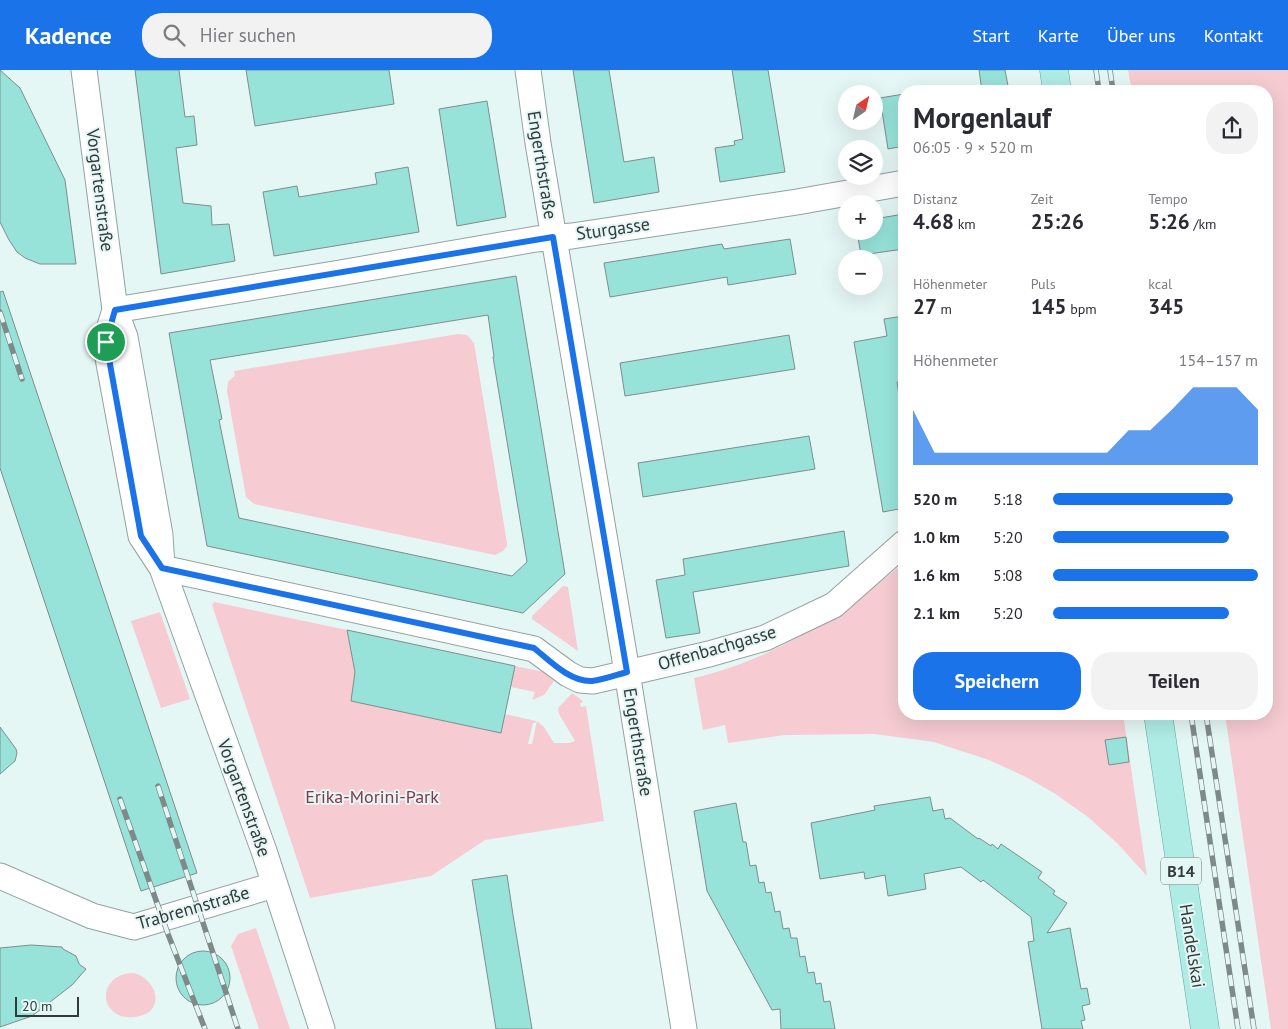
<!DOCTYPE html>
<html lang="de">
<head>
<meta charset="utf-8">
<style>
	body { margin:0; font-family:"PT Sans",sans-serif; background:#f2f2f3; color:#2b2b33; height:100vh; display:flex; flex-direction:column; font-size:19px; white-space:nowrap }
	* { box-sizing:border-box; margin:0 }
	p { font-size:16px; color:#7c7c81 }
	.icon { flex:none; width:28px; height:28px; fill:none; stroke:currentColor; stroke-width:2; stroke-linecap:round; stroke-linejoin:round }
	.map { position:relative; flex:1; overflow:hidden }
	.details { position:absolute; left:898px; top:15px; width:375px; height:635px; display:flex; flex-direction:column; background:#fff; border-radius:20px; box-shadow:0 5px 20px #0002 }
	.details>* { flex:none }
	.needle { width:32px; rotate:34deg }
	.controls { position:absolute; left:838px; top:15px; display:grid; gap:10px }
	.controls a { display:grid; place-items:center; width:45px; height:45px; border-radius:50%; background:#fff; box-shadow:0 5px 20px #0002; font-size:25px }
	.scale { position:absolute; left:15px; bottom:12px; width:64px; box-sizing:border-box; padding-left:5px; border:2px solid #333a39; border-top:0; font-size:14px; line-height:18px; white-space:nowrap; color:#333a39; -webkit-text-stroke:4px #e5f7f5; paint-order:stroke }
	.pin { position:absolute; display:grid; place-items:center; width:42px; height:42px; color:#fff; margin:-21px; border:2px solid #fff; border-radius:50%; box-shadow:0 1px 5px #0007 }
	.round { display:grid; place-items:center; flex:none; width:52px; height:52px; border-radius:20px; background:#f2f2f3 }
	.head { display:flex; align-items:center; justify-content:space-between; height:85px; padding:0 15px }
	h1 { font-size:28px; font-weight:600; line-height:38px }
	.metrics { display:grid; grid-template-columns:repeat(3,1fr); gap:8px; height:85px; padding:5px 15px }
	.metrics div { display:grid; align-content:center }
	.metrics b { font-size:21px; font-weight:600 }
	.metrics small { font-size:14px; font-weight:400 }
	.metrics p { font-size:14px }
	.chart { height:140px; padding:10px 15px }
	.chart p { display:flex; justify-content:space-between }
	.chart svg { width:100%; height:90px; margin-top:5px; fill:#1a73e8; opacity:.7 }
	.action { display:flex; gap:10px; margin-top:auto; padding:10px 15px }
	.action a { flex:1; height:58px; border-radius:20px; background:#1a73e8; color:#fff; font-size:20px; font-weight:600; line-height:58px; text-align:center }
	.action a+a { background:#f2f2f3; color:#2b2b33 }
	ul { padding:0 15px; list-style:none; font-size:16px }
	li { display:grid; grid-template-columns:80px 60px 1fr; align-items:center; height:38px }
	li i { height:12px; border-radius:6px; background:#1a73e8 }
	header { display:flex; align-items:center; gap:30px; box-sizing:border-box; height:70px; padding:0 25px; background:#1a73e8; color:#fff }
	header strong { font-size:24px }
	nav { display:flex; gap:28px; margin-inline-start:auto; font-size:18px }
	.search { width:350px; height:45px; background:#f2f2f3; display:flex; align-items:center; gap:12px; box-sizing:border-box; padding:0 18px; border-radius:20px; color:#7c7c81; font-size:19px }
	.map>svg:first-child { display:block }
	.green { fill:#f6cbd2 }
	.building { fill:#97e3da; stroke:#7e8e8c; fill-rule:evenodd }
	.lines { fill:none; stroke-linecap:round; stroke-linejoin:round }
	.minor-casing { stroke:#92a3a1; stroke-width:27 }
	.primary-casing { stroke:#60a59e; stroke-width:29 }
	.minor { stroke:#fff; stroke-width:25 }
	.primary { stroke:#aeece5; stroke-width:28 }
	.rail-casing { stroke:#7e8a89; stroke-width:5.5 }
	.rail { stroke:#e5f7f5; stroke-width:4; stroke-dasharray:11; stroke-linecap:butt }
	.route-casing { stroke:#fff; stroke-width:10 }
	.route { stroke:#1a73e8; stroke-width:6 }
	.labels { text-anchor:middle; stroke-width:4; stroke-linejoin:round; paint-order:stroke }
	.shield { fill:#e5f7f5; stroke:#687371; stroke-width:1 }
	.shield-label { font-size:16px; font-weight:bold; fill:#333a39 }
	.street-label { font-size:18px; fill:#333a39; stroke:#e5f7f5 }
	.park-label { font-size:18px; fill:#83374a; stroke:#e5f7f5 }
</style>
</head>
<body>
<header>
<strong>Kadence</strong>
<div class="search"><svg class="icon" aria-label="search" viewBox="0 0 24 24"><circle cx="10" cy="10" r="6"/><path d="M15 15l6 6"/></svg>Hier suchen</div>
<nav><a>Start</a><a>Karte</a><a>Über uns</a><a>Kontakt</a></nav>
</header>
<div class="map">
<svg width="1288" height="959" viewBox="0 0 1288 959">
	<rect width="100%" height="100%" fill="#e5f7f5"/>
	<path class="green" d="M1128,0H1288V959H1271L1225,644H1266V21H1132Z
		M458,264L467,265L474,273L507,473V476L503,481L495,485L254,434L246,427L227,321L228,312L235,305L234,301Z
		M904,493V644H1123L1147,806L1118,774L1088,747L1054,723L1026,707L989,690L934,672L874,664L785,665L728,673L725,655L703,660L694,608C778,588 837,546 904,493Z
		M563,516L568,517L578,581L532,549V546Z
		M214,532L347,560L355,602L352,631L501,663L505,644L536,651L535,653H533L528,674H532L537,651L544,657L554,673H569L575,671L559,644L558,638L572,623L583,631L580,634L581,637L586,636L604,751L485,770L431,806L310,828L212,535Z
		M160,542L190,629L161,638L131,551Z
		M515,596L544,602L554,611L544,625L532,630L535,622L511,617Z
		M256,858L290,959H259L231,876L238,864Z
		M134,903C149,907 162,924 152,939C148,944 141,946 135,947C97,951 96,903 134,903Z"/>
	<path class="building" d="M0,0L20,18L65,110L76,194H40L25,188L17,182L9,170L0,152Z
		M135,0H179L185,47L194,46L197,75L176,78L183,133L211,136L212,155L229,154L235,191L161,204Z
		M246,0H389L394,34L255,56Z
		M573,0H609L624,92L654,87L659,122L594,133Z
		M732,0H768L785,102L720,112L715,78L735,75L734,71L743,69Z
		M979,0H1005L1009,21H982Z
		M904,24V76L888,79L880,28Z
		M487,31L506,147L457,156L439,39Z
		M408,97L419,162L274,186L263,122L297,116L299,127L377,114L375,103Z
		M904,144V179L861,185L857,161H874V149Z
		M790,169L796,204L728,215L727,207L610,227L604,193L722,174L724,179Z
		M516,206L565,504L523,543L207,476L169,263ZM488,245L494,287H493L527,492L512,506L239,448L219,350L222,349L210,290Z
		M3,221L197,803L141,821L0,398V222Z
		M904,246V311L897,312L904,361V438L883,442L854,272L887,266L884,249Z
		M789,265L795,299L625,326L620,293Z
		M809,366L815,399L643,427L638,393Z
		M844,461L849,496L693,522L700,563L666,568L656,510L685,505L683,489Z
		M347,560L515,596L501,663L351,631L355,602Z
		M0,657L16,679L17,683L15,691L0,704Z
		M1126,667L1129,692L1109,695L1105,670Z
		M930,727L933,741L943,739L945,749L950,748L978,769L979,768L991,776L992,774L998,779L1001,774L1042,802L1038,808L1055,821L1053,824L1067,833L1047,863L1070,858L1081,919L1087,918L1090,934L1082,936L1085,950L1081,951L1083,959H1042L1028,872L1034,871L1031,847L983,810L981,812L961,797L924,804L926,819L888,826L885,805L865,809L864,802L820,809L811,753L875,740L874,736Z
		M736,733L743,772H746L750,796L756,795L759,813L764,812L766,823L771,822L775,842L780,841L783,859L789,858L791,868H797L800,887L805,886L808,903L814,902L816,914L821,913L824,932L830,931L835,959H781L780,939L772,940L707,821L694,741Z
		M507,805L513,845L532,959H496L472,810Z
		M31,875L62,877L63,879L76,886L79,894L86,899L72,915L32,946L0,957V878Z
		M176 908a27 27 0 1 1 54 0a27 27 0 1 1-54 0Z"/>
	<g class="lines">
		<defs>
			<path id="minor" d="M84,0L115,240L125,267L160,465L162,496
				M528,0L538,73L627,602L684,959
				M115,240L340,203L536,169L572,166L797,132L904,113
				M115,240L105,272L141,466L162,498L264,781L322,959
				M162,498L534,579L568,604L580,610L593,611L709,584L765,568L834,535L904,473
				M0,806L92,846L134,857L274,815"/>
			<path id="primary" d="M1054,0L1057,21
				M1158,644L1205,959"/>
		</defs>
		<use href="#minor" class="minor-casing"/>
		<use href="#primary" class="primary-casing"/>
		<use href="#minor" class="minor"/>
		<use href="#primary" class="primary"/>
		<defs>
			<path id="rail" d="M1096,0L1099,21
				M1110,0L1113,21
				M0,242L22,309
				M1191,644L1238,959
				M1206,644L1254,959
				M158,716L238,959
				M120,729L168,864L205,959"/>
		</defs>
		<use href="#rail" class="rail-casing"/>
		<use href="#rail" class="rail"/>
	</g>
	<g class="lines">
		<defs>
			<path id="route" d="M553,167L627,602C616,605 603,610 592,611C570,612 550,591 534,578L162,498L141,466L106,272L115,240Z"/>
		</defs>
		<use href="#route" class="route-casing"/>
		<use href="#route" class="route"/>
	</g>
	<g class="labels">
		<rect class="shield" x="1161" y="787.5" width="40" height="27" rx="4"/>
		<g class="shield-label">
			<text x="1181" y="807">B14</text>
		</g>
		<g class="street-label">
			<text transform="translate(542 95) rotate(81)" y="6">Engerthstraße</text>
			<text transform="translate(100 120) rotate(83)" y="6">Vorgartenstraße</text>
			<text transform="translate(613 159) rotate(-8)" y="6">Sturgasse</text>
			<text transform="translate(717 578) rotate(-16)" y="6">Offenbachgasse</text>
			<text transform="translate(638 672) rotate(81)" y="6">Engerthstraße</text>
			<text transform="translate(244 728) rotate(70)" y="6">Vorgartenstraße</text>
			<text transform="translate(193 838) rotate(-16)" y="6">Trabrennstraße</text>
			<text transform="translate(1192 876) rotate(81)" y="6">Handelskai</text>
		</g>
		<g class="park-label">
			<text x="372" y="733">Erika-Morini-Park</text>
		</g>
	</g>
</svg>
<div class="controls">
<a><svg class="needle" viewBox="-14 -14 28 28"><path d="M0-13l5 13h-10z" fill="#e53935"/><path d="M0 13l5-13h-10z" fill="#7c7c81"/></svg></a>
<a><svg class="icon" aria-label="layers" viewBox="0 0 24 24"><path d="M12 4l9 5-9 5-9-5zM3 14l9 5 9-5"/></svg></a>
<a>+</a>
<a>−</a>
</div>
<div class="scale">20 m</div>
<div class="pin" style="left:106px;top:272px;background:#1e9e55"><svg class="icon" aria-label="arrive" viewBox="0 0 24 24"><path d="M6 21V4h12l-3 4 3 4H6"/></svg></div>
<section class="details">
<div class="head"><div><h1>Morgenlauf</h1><p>06:05 · 9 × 520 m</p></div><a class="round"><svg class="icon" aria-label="share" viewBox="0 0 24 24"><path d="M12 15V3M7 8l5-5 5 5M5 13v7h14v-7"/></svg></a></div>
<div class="metrics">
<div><p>Distanz</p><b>4.68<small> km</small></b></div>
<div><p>Zeit</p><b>25:26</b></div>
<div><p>Tempo</p><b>5:26<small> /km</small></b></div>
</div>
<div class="metrics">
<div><p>Höhenmeter</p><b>27<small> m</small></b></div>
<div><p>Puls</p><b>145<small> bpm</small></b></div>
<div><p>kcal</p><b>345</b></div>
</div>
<div class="chart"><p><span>Höhenmeter</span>154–157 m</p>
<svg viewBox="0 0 160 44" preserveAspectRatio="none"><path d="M0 44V17L10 38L20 38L30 38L40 38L50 38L60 38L70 38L80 38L90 38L100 27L110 27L120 17L130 6L140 6L150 6L160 17V44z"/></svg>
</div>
<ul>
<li><b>520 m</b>5:18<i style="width:88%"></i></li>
<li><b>1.0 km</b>5:20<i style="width:86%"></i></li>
<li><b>1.6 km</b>5:08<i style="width:100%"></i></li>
<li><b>2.1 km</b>5:20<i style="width:86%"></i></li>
</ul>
<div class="action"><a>Speichern</a><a>Teilen</a></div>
</section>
</div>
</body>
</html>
